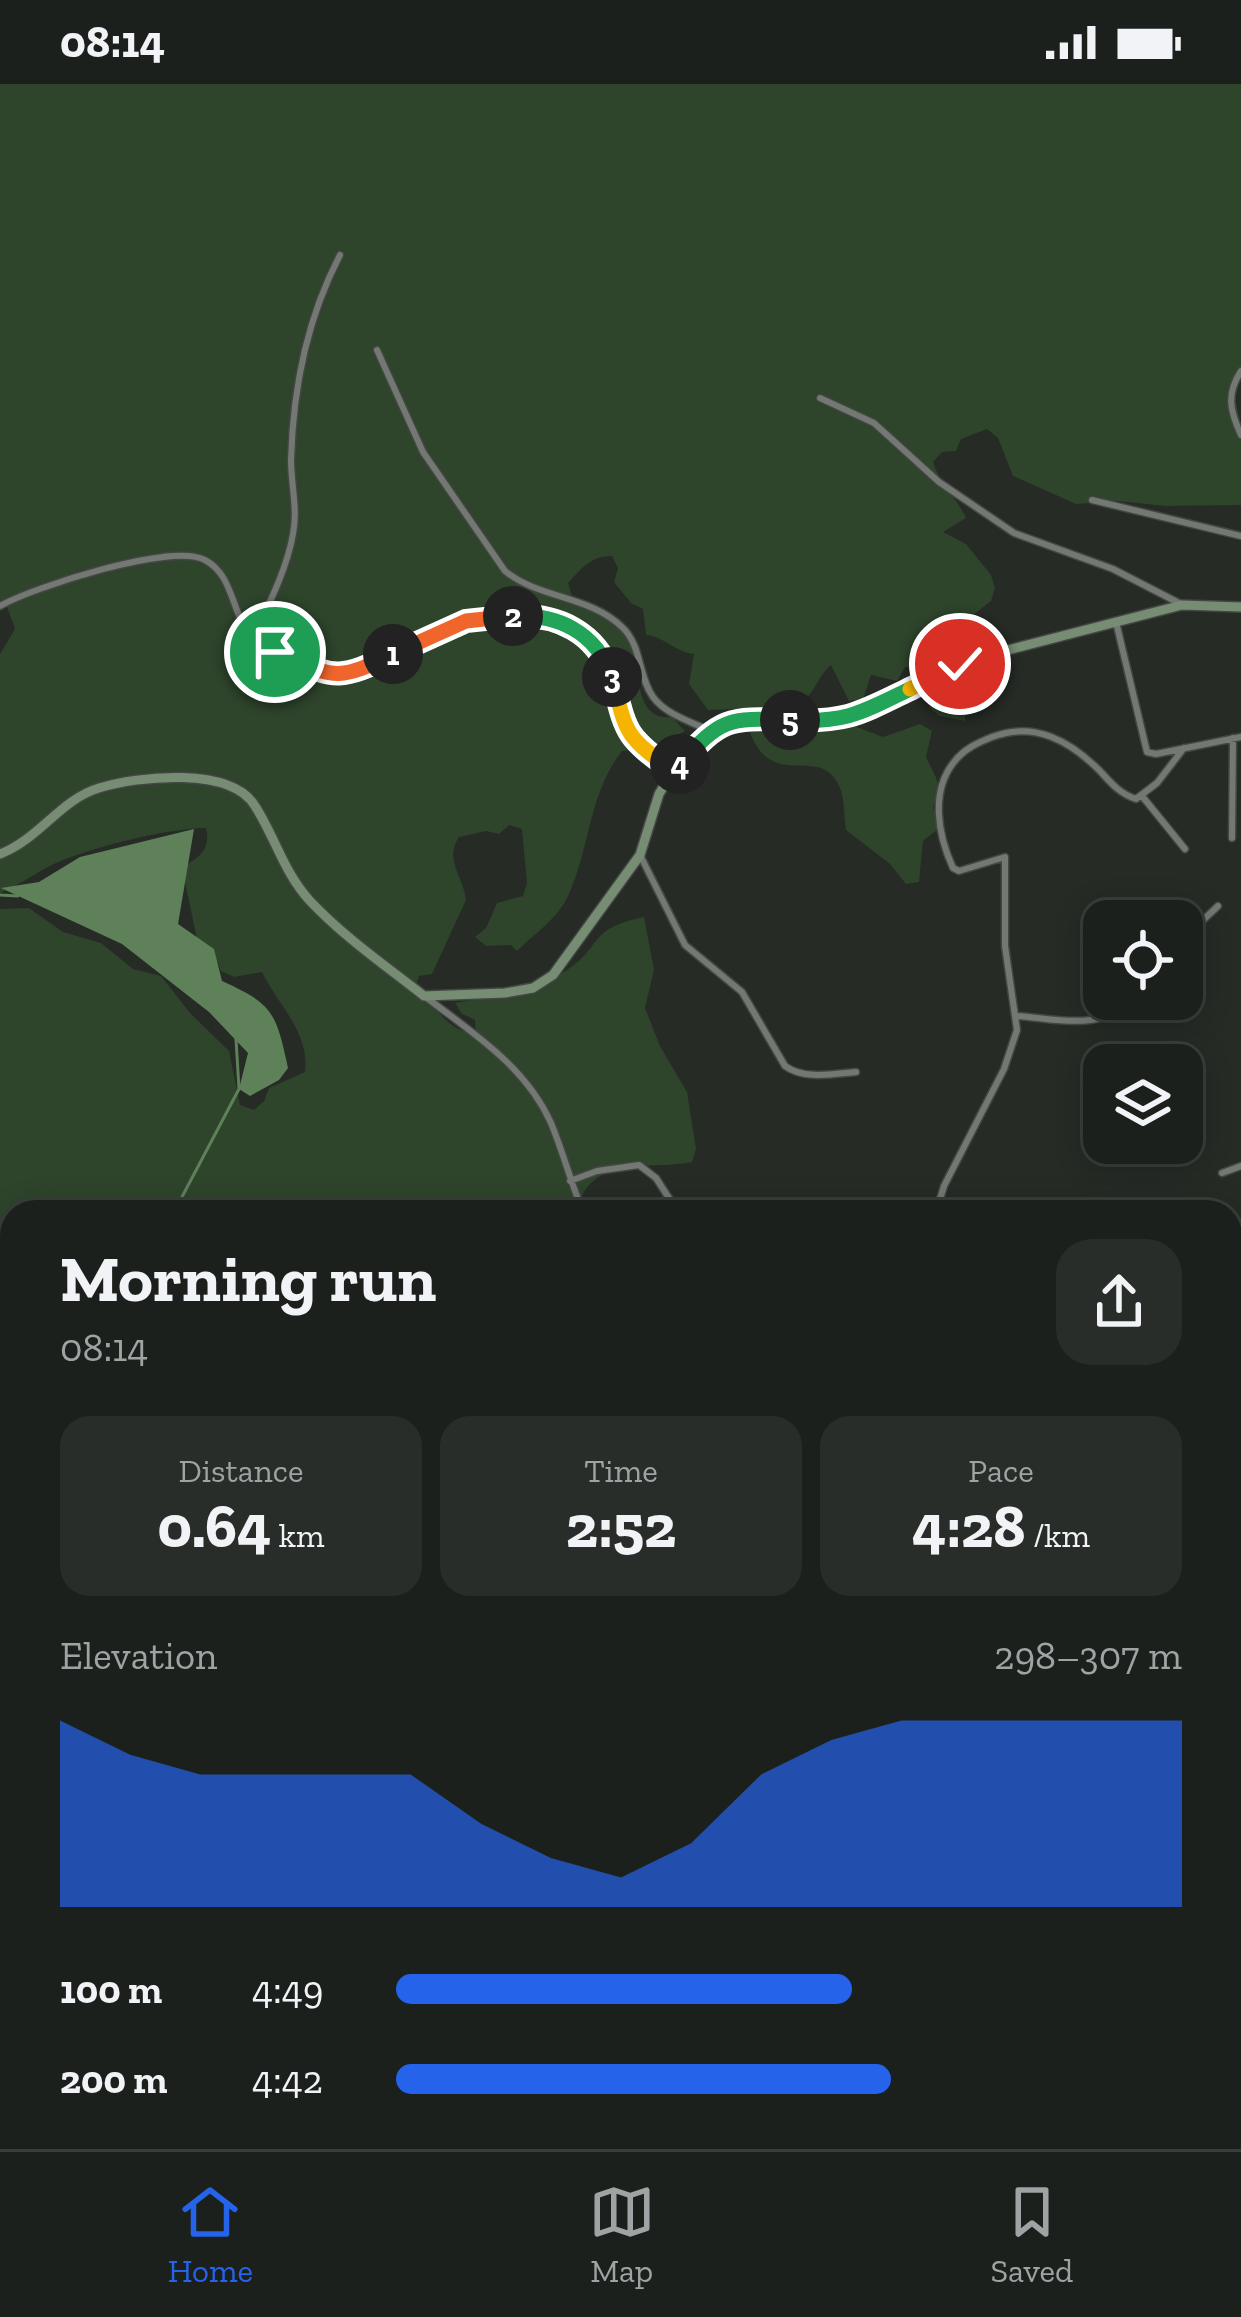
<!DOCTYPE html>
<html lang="en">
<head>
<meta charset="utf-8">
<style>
	body { margin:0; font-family:"Zilla Slab",serif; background:#292d29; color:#f1f3f6; height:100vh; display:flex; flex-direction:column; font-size:45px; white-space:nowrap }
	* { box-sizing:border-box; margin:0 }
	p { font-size:39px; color:#a0a3a3 }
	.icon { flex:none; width:66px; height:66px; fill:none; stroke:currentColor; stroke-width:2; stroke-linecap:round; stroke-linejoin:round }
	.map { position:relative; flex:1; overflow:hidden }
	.panel { position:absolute; left:0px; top:1116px; width:1242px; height:951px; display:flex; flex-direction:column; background:#1c201c; border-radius:36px 36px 0 0; box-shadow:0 6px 30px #0003,0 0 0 3px #3a3e3b }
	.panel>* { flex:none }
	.buttons { position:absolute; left:1083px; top:816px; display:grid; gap:24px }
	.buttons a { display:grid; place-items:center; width:120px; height:120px; border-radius:24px; background:#1c201c; box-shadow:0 6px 30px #0003,0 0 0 3px #3a3e3b; font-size:60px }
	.pin { position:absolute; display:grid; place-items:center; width:102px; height:102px; color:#fff; margin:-51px; border:6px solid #fff; border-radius:50%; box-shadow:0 3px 12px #0007 }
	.km { position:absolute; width:60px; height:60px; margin:-30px; border-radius:50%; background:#222; color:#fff; font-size:33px; line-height:60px; text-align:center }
	.round { display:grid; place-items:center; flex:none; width:126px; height:126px; border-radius:36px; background:#292d29 }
	.head { display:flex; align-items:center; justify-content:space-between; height:204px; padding:0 60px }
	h1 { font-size:66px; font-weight:700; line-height:90px }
	.stats { display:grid; grid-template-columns:repeat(3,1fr); gap:18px; height:204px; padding:12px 60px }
	.stats div { display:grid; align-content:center; border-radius:30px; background:#292d29; text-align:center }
	.stats b { font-size:60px; font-weight:700 }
	.stats small { font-size:33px; font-weight:400 }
	.stats p { font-size:33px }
	.chart { height:336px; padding:24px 60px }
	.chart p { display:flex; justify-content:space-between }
	.chart svg { width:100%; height:216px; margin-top:12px; fill:#2563eb; opacity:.7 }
	ul { padding:0 60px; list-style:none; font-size:39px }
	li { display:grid; grid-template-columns:192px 144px 1fr; align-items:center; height:90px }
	li i { height:30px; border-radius:15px; background:#2563eb }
	.status { display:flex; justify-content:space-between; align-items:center; height:84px; padding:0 60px; background:#1c201c; direction:ltr }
	.status svg { height:33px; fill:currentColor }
	.menu { display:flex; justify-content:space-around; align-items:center; height:168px; border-top:3px solid #3a3e3b; background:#1c201c; font-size:33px; color:#a0a3a3 }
	.menu a { display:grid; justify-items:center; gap:6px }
	.menu .current { color:#2563eb }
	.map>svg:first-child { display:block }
	.green { fill:#2e442b }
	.water { fill:#5e8159 }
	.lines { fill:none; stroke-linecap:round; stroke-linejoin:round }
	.stream { stroke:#5e8159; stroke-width:3 }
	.street-casing { stroke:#434743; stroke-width:9 }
	.secondary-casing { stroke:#434743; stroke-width:12 }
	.street { stroke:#737872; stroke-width:6 }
	.secondary { stroke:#768d73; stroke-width:9 }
	.split-1-casing { stroke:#fff; stroke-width:24 }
	.split-2-casing { stroke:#fff; stroke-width:24 }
	.split-3-casing { stroke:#fff; stroke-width:24 }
	.split-4-casing { stroke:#fff; stroke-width:24 }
	.split-5-casing { stroke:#fff; stroke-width:24 }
	.split-6-casing { stroke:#fff; stroke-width:24 }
	.split-7-casing { stroke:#fff; stroke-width:24 }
	.split-1 { stroke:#f0652b; stroke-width:15 }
	.split-2 { stroke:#f0652b; stroke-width:15 }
	.split-3 { stroke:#22a559; stroke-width:15 }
	.split-4 { stroke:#f5b400; stroke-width:15 }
	.split-5 { stroke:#22a559; stroke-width:15 }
	.split-6 { stroke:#22a559; stroke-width:15 }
	.split-7 { stroke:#f5b400; stroke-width:15 }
</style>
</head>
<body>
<div class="status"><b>08:14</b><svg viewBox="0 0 49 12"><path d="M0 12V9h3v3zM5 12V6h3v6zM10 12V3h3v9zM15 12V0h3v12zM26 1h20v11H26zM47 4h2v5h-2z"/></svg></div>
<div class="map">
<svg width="1241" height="2065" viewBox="0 0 1241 2065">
	<rect width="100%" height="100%" fill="#262b26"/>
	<path class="green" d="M0,0H1241V283L1234,292L1233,306L1241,341V421L1166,422L1118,417L1076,420L1013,392L998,354L987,345L961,355L956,367L942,368L933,378C940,401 956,412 966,434L943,448L966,460L991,491L995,504L991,517L959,542L938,577L965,623V637L939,632L929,623V609L918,584L905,583L897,597L871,591L863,615L849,617L831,581C819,591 816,606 804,616C793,626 786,622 780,636L846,639L883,653L920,640L932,647L926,673C935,693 945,702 933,722L938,745L923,757L919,798L906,800L890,780L846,746C843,730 846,712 837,698C815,659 764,715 745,631L734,625L708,626L689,600L694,570C675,568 665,553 646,551L643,525L631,519L614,498L618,484L612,472C591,472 582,484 568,499L572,512C586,521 612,529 622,541C645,572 628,638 672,633L685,647L662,660L622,667C589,709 590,763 569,810C558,835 535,849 517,867L511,861L486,862L475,853L486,844L497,819L523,812L527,799L522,745L509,741L499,750L486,747L459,753C444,776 463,792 466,816L432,890L419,892L415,905C435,920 449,950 476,949L475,936L462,930L455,919C494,911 532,909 567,886C604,862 586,845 644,833L654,886L645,924L660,962L687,1008L696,1065L692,1078C654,1086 602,1072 582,1112L586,1128H12V1546L0,1531V825L29,824L63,848L101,859L133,885L161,892L190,929L229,967L240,1021L254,1026L264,1017L269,1004L305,988C310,949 278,921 262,888L234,893L221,887L216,874L197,855L182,784C199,773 211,766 206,744C164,745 98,762 58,778C38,787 20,801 0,809V570L15,545L6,520H0Z
		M1241,1557V1614L1230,1612V1558Z
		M0,1607L12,1610V1852L8,1875L0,1885Z
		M1241,1950V2065H1189L1187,2055H1230V1966Z
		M6,1975L12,1999V2055H32L35,2065H0V1977Z
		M177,2055H341L353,2065H165Z
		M437,2055H930L935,2061L949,2055H1037L1042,2065H448Z"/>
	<path class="water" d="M194,745L178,840L214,865L222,897C273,920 276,928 288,984L279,996L250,1012L239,1005L248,969L209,928L122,860L1,804L39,798L80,773Z"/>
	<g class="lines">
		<path class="stream" d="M0,811L18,812
			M174,1128L239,1005L236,955"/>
		<defs>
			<path id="street" d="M377,266L423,368L505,487C539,515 590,511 623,544C642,563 638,592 653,613C665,630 692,638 710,647
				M1241,287C1226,310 1230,327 1241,351
				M820,314L874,339L939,398L1014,449L1113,485L1179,519
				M1092,416L1241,452
				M0,522C34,503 172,458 205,476C229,489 231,516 242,538C259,571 320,596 355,589C421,556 551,482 605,574C620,599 614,638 636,659C647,670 661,678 673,687
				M1116,538L1147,668L1156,670L1241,653
				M252,553C269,522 287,484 293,450C298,426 291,400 291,376C293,306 307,234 340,171
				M1142,712L1185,765
				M1232,754L1233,654
				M640,771L685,861L742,908L785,982C804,996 833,990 856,988
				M1182,856L1218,822
				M427,914C474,950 526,983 551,1039C563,1068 571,1099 583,1128
				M1017,932C1053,934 1103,949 1128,915
				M1222,1089L1241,1082
				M570,1097L597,1087L639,1081L656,1094L678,1128
				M936,1128L944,1102L1004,985L1017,946L1005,862V773L959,787L953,784C938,751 930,708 954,678C964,665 977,659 992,653C1035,637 1070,657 1100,687C1111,699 1120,710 1136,715L1157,699L1184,664
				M1230,1635L1241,1633
				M1230,1662L1241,1665
				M1230,1739L1241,1737
				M1241,1864L1234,1871L1241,1884
				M1230,1946L1241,1933
				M0,1949L12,1943
				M1168,2055L1169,2065"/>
			<path id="secondary" d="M0,770C38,756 61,715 99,704C138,692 231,682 255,722C275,753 284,789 310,817C344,853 386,882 424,912L505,909L533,904L553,891L640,771L659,710L673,687L710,647L740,634L833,638L850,635L973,575L1182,521L1241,523
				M1230,1540L1241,1538
				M70,2055L71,2065"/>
		</defs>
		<use href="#street" class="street-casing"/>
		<use href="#secondary" class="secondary-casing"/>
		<use href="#street" class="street"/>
		<use href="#secondary" class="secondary"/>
	</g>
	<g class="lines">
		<defs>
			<path id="split-1" d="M275,568C333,592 334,600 393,570"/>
			<path id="split-2" d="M393,570L466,537L513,532"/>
			<path id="split-3" d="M513,532C558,530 596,548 612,593"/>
			<path id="split-4" d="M612,593C627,651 624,651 673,687L680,680"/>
			<path id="split-5" d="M680,680C722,633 728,634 790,636"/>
			<path id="split-6" d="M790,636C846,639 861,629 910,605"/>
			<path id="split-7" d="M910,605L960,580"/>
		</defs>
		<use href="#split-1" class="split-1-casing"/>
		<use href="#split-2" class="split-2-casing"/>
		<use href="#split-3" class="split-3-casing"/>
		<use href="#split-4" class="split-4-casing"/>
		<use href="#split-5" class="split-5-casing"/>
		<use href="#split-6" class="split-6-casing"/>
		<use href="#split-7" class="split-7-casing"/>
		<use href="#split-1" class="split-1"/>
		<use href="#split-2" class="split-2"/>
		<use href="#split-3" class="split-3"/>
		<use href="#split-4" class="split-4"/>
		<use href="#split-5" class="split-5"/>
		<use href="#split-6" class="split-6"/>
		<use href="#split-7" class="split-7"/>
	</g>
</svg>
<div class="buttons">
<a><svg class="icon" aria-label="locate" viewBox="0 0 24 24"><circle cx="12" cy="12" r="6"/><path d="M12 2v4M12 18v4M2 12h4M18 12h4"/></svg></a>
<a><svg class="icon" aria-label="layers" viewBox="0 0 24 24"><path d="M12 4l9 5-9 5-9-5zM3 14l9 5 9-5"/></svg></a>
</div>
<div class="pin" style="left:275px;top:568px;background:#1e9e55"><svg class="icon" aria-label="arrive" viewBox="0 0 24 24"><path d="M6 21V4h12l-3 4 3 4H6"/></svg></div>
<div class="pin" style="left:960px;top:580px;background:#d93025"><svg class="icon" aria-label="check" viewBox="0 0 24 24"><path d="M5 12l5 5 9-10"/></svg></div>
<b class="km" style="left:393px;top:570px">1</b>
<b class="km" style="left:513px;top:532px">2</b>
<b class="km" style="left:612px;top:593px">3</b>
<b class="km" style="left:680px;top:680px">4</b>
<b class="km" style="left:790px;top:636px">5</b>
<section class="panel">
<div class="head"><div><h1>Morning run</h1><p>08:14</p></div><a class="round"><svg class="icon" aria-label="share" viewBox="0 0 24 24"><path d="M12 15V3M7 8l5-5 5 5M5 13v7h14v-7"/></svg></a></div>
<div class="stats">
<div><p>Distance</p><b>0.64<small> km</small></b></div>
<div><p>Time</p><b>2:52</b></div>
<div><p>Pace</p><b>4:28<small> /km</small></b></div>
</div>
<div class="chart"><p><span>Elevation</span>298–307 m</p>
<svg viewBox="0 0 160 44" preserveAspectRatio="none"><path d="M0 44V6L10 13L20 17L30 17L40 17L50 17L60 27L70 34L80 38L90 31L100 17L110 10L120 6L130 6L140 6L150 6L160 6V44z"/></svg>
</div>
<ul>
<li><b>100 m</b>4:49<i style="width:58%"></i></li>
<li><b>200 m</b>4:42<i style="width:63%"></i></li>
</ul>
</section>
</div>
<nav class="menu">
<a class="current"><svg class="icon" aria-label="home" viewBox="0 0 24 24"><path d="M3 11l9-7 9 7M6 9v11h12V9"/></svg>Home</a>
<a><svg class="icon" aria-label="map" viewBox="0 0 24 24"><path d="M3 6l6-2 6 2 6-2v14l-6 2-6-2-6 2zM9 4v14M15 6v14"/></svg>Map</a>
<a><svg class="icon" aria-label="saved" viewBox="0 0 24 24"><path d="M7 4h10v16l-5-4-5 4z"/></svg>Saved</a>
</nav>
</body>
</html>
